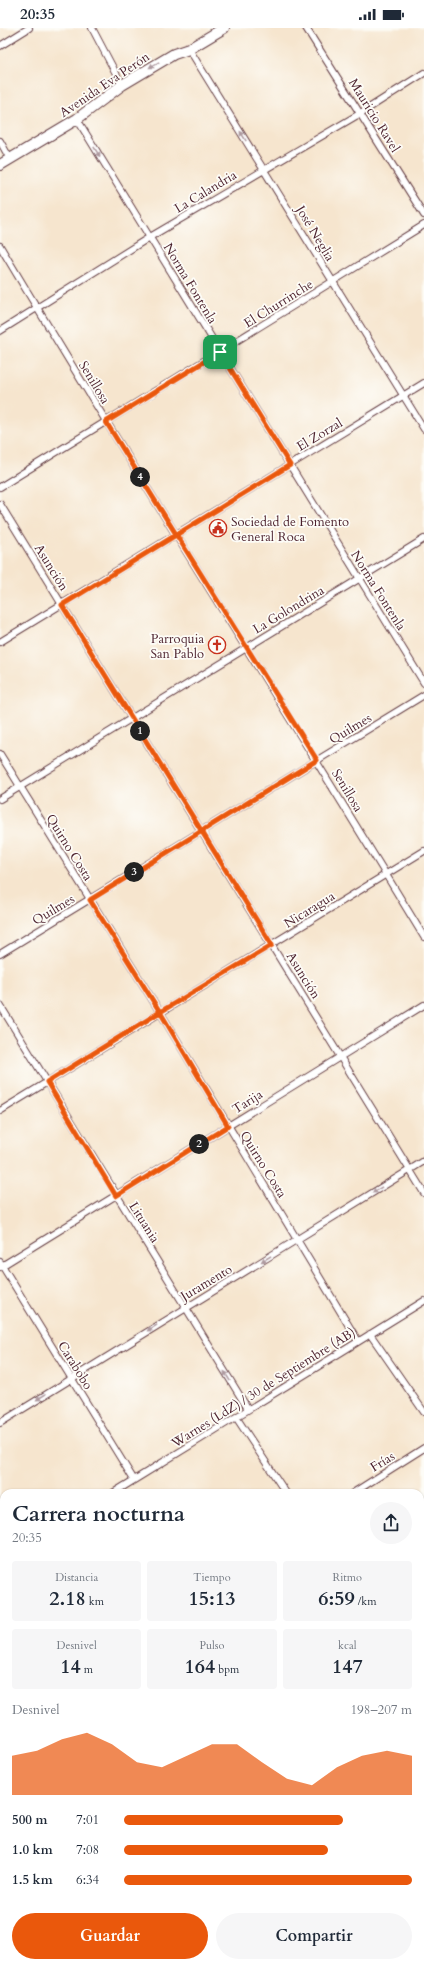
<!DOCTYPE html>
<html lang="es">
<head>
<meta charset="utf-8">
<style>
	body { margin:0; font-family:Cardo,serif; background:#f6f6f7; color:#1f2937; height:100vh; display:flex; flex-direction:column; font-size:15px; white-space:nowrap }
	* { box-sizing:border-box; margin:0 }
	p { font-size:13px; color:#747a83 }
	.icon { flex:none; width:22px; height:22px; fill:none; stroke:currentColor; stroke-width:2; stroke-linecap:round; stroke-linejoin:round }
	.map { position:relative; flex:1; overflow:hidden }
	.sheet { position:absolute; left:0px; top:1461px; width:424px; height:478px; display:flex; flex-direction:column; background:#fff; border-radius:12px 12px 0 0; box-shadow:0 1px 3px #0004 }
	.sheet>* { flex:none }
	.pin { position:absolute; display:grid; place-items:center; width:34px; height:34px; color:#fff; margin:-17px; border-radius:8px; box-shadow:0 2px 6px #0006 }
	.km { position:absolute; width:20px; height:20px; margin:-10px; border-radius:50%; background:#222; color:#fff; font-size:11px; line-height:20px; text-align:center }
	.round { display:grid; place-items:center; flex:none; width:42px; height:42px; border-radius:21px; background:#f6f6f7 }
	.summary { display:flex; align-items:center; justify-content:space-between; height:68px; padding:0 12px }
	h1 { font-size:22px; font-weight:700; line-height:30px }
	.stats { display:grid; grid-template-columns:repeat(3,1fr); gap:6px; height:68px; padding:4px 12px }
	.stats div { display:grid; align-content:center; border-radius:4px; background:#f6f6f7; text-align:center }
	.stats b { font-size:20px; font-weight:700 }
	.stats small { font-size:11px; font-weight:400 }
	.stats p { font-size:11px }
	.chart { height:112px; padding:8px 12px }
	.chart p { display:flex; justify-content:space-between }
	.chart svg { width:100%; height:72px; margin-top:4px; fill:#ea580c; opacity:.7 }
	.cta { display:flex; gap:8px; margin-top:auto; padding:8px 12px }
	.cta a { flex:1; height:46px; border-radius:24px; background:#ea580c; color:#fff; font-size:16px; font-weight:700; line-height:46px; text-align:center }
	.cta a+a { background:#f6f6f7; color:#1f2937 }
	ul { padding:0 12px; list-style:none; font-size:13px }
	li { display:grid; grid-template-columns:64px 48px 1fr; align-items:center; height:30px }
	li i { height:10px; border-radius:5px; background:#ea580c }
	.status { display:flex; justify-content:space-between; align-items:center; height:28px; padding:0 20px; background:#fff; direction:ltr }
	.status svg { height:11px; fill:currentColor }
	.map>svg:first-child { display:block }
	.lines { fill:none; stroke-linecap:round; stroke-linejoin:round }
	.street-casing { stroke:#643d43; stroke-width:8 }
	.primary-casing { stroke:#643d43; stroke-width:12 }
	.street { stroke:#fff; stroke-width:6 }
	.primary { stroke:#fff; stroke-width:10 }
	.oneway { fill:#ae9aa0 }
	.route-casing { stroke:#fff; stroke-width:8 }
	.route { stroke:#ea580c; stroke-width:5 }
	.labels { text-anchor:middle; stroke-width:3.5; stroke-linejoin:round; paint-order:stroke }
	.street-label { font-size:13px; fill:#4a1f2b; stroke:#fdfcf7 }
	.poi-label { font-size:13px; fill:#4a1f2b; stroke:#fdfcf7; text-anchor:start }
</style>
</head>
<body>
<div class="status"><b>20:35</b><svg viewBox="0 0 49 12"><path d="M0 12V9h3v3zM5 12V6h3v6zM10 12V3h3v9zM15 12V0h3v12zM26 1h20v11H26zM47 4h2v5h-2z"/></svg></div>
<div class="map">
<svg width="424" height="1939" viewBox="0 0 424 1939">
	<rect width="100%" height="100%" fill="#fdfcf7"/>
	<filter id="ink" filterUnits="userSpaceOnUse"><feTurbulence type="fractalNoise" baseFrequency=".025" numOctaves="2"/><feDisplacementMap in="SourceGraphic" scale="8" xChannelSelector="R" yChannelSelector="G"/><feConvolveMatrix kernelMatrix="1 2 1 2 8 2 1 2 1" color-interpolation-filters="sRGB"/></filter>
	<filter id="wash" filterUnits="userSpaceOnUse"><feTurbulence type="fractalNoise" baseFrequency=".012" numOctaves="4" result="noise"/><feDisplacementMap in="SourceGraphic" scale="16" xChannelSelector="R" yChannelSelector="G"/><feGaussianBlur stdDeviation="0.9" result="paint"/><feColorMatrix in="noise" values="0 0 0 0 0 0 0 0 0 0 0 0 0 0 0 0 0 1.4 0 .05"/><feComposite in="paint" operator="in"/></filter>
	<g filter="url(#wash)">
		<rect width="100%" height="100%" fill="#f6e5ce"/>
	</g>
	<g filter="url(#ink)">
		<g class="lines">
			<defs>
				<path id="street" d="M92,0L122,57
					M306,0L424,187
					M0,18L29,0
					M189,21L424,401
					M77,91L424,655
					M0,113L10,131
					M0,218C138,450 284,678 424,909
					M0,303L150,209L361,85L424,45
					M0,459L424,197
					M0,476L424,1165
					M0,614L424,355
					M0,726L160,984L358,1313
					M0,771L424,511
					M0,926L424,667
					M0,977L248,1381
					M0,1083L424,823
					M0,1234L134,1452
					M0,1239L424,977
					M370,1306L424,1384
					M236,1389L286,1465
					M0,1395L424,1133
					M113,1465L424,1273
					M353,1465L424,1420
					M0,1485L4,1491
					M0,1534L4,1532
					M420,1587L424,1584
					M0,1610L4,1616
					M420,1666L424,1672
					M0,1693L4,1690
					M420,1754L424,1751
					M0,1859L4,1856
					M0,1898L4,1904
					M420,1905L424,1903
					M25,1935L27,1939
					M216,1935L219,1939
					M408,1935L410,1939
					M130,1939L136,1935
					M370,1939L376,1935"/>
				<path id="primary" d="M0,137L77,91L122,57L174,26L189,21L224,0"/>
			</defs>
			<use href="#street" class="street-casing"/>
			<use href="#primary" class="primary-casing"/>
			<use href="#street" class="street"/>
			<use href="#primary" class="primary"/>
		</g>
		<defs><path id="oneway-solid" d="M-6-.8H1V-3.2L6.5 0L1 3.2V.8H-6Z"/></defs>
		<g class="oneway">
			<use href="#oneway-solid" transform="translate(154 37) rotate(150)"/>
			<use href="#oneway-solid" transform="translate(243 108) rotate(-122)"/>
			<use href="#oneway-solid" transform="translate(97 124) rotate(58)"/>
			<use href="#oneway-solid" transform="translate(377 1162) rotate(148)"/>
			<use href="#oneway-solid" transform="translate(266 1231) rotate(149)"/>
			<use href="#oneway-solid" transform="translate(152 1300) rotate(148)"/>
			<use href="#oneway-solid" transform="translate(227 1348) rotate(-122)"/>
			<use href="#oneway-solid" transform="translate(41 1369) rotate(148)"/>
		</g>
	</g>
	<g class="lines" filter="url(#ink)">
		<defs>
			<path id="route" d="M220,324L290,437L62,577L272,917L160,984L228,1098L116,1168L47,1054L160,984L90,872L317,732C246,620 176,507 106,394L220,324"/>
		</defs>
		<use href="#route" class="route-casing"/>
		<use href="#route" class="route"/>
	</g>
	<defs>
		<symbol id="civic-ring" viewBox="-11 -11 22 22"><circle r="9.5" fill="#fdfcf7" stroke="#c8321e" stroke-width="1.5"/><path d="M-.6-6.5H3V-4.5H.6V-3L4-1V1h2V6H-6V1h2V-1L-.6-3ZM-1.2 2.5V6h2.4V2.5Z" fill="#c8321e"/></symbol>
		<symbol id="church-ring" viewBox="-11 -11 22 22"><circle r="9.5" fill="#fdfcf7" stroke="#c8321e" stroke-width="1.5"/><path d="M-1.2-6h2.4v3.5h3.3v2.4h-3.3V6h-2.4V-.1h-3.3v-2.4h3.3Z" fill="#c8321e"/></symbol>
	</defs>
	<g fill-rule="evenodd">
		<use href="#civic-ring" x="208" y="490" width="20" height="20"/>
		<use href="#church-ring" x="207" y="607" width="20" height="20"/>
	</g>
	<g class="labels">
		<g class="street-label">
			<text transform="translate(104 56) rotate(-34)" y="5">Avenida Eva Perón</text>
			<text transform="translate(375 87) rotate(58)" y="5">Mauricio Ravel</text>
			<text transform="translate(205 163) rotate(-31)" y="5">La Calandria</text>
			<text transform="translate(316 205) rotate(59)" y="5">José Neglia</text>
			<text transform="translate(191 255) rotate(59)" y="5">Norma Fontenla</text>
			<text transform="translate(278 275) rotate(-32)" y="5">El Churrinche</text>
			<text transform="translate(95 354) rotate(59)" y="5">Senillosa</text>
			<text transform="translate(319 406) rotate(-31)" y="5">El Zorzal</text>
			<text transform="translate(52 539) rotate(58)" y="5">Asunción</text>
			<text transform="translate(379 562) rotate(58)" y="5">Norma Fontenla</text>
			<text transform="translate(288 581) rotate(-31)" y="5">La Golondrina</text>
			<text transform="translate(350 700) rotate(-31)" y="5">Quilmes</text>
			<text transform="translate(348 762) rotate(59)" y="5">Senillosa</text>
			<text transform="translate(70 819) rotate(58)" y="5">Quirno Costa</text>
			<text transform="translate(53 881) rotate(-31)" y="5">Quilmes</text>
			<text transform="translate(309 881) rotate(-32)" y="5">Nicaragua</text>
			<text transform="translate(304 947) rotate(58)" y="5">Asunción</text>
			<text transform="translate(247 1073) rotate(-32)" y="5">Tarija</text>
			<text transform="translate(264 1136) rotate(58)" y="5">Quirno Costa</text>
			<text transform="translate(145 1194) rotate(58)" y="5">Lituania</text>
			<text transform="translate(206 1254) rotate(-31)" y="5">Juramento</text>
			<text transform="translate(76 1337) rotate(58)" y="5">Carabobo</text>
			<text transform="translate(263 1359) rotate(-32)" y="5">Warnes (LdZ) / 30 de Septiembre (AB)</text>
			<text transform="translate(382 1433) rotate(-32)" y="5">Frías</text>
		</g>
		<g class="poi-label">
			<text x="231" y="498">Sociedad de Fomento<tspan x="231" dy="15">General Roca</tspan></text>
			<text x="204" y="615" text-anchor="end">Parroquia<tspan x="204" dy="15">San Pablo</tspan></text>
		</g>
	</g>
</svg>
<div class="pin" style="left:220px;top:324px;background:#1e9e55"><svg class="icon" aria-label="arrive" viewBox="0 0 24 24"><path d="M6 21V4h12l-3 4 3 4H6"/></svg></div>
<b class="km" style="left:140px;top:703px">1</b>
<b class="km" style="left:199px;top:1116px">2</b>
<b class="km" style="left:134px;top:844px">3</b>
<b class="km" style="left:140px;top:449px">4</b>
<section class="sheet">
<div class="summary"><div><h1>Carrera nocturna</h1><p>20:35</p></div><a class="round"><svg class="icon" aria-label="share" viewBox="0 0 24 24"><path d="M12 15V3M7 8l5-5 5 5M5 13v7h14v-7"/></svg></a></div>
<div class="stats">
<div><p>Distancia</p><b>2.18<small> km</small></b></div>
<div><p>Tiempo</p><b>15:13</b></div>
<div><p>Ritmo</p><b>6:59<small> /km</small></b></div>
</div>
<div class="stats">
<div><p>Desnivel</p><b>14<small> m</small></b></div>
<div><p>Pulso</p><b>164<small> bpm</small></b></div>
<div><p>kcal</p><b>147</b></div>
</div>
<div class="chart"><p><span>Desnivel</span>198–207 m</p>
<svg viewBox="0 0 160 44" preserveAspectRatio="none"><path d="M0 44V20L10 17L20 10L30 6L40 13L50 24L60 27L70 20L80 13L90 13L100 24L110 34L120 38L130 27L140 20L150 17L160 20V44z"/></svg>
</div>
<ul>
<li><b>500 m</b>7:01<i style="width:76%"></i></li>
<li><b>1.0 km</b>7:08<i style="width:71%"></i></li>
<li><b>1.5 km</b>6:34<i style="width:100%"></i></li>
</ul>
<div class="cta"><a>Guardar</a><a>Compartir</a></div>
</section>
</div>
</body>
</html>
